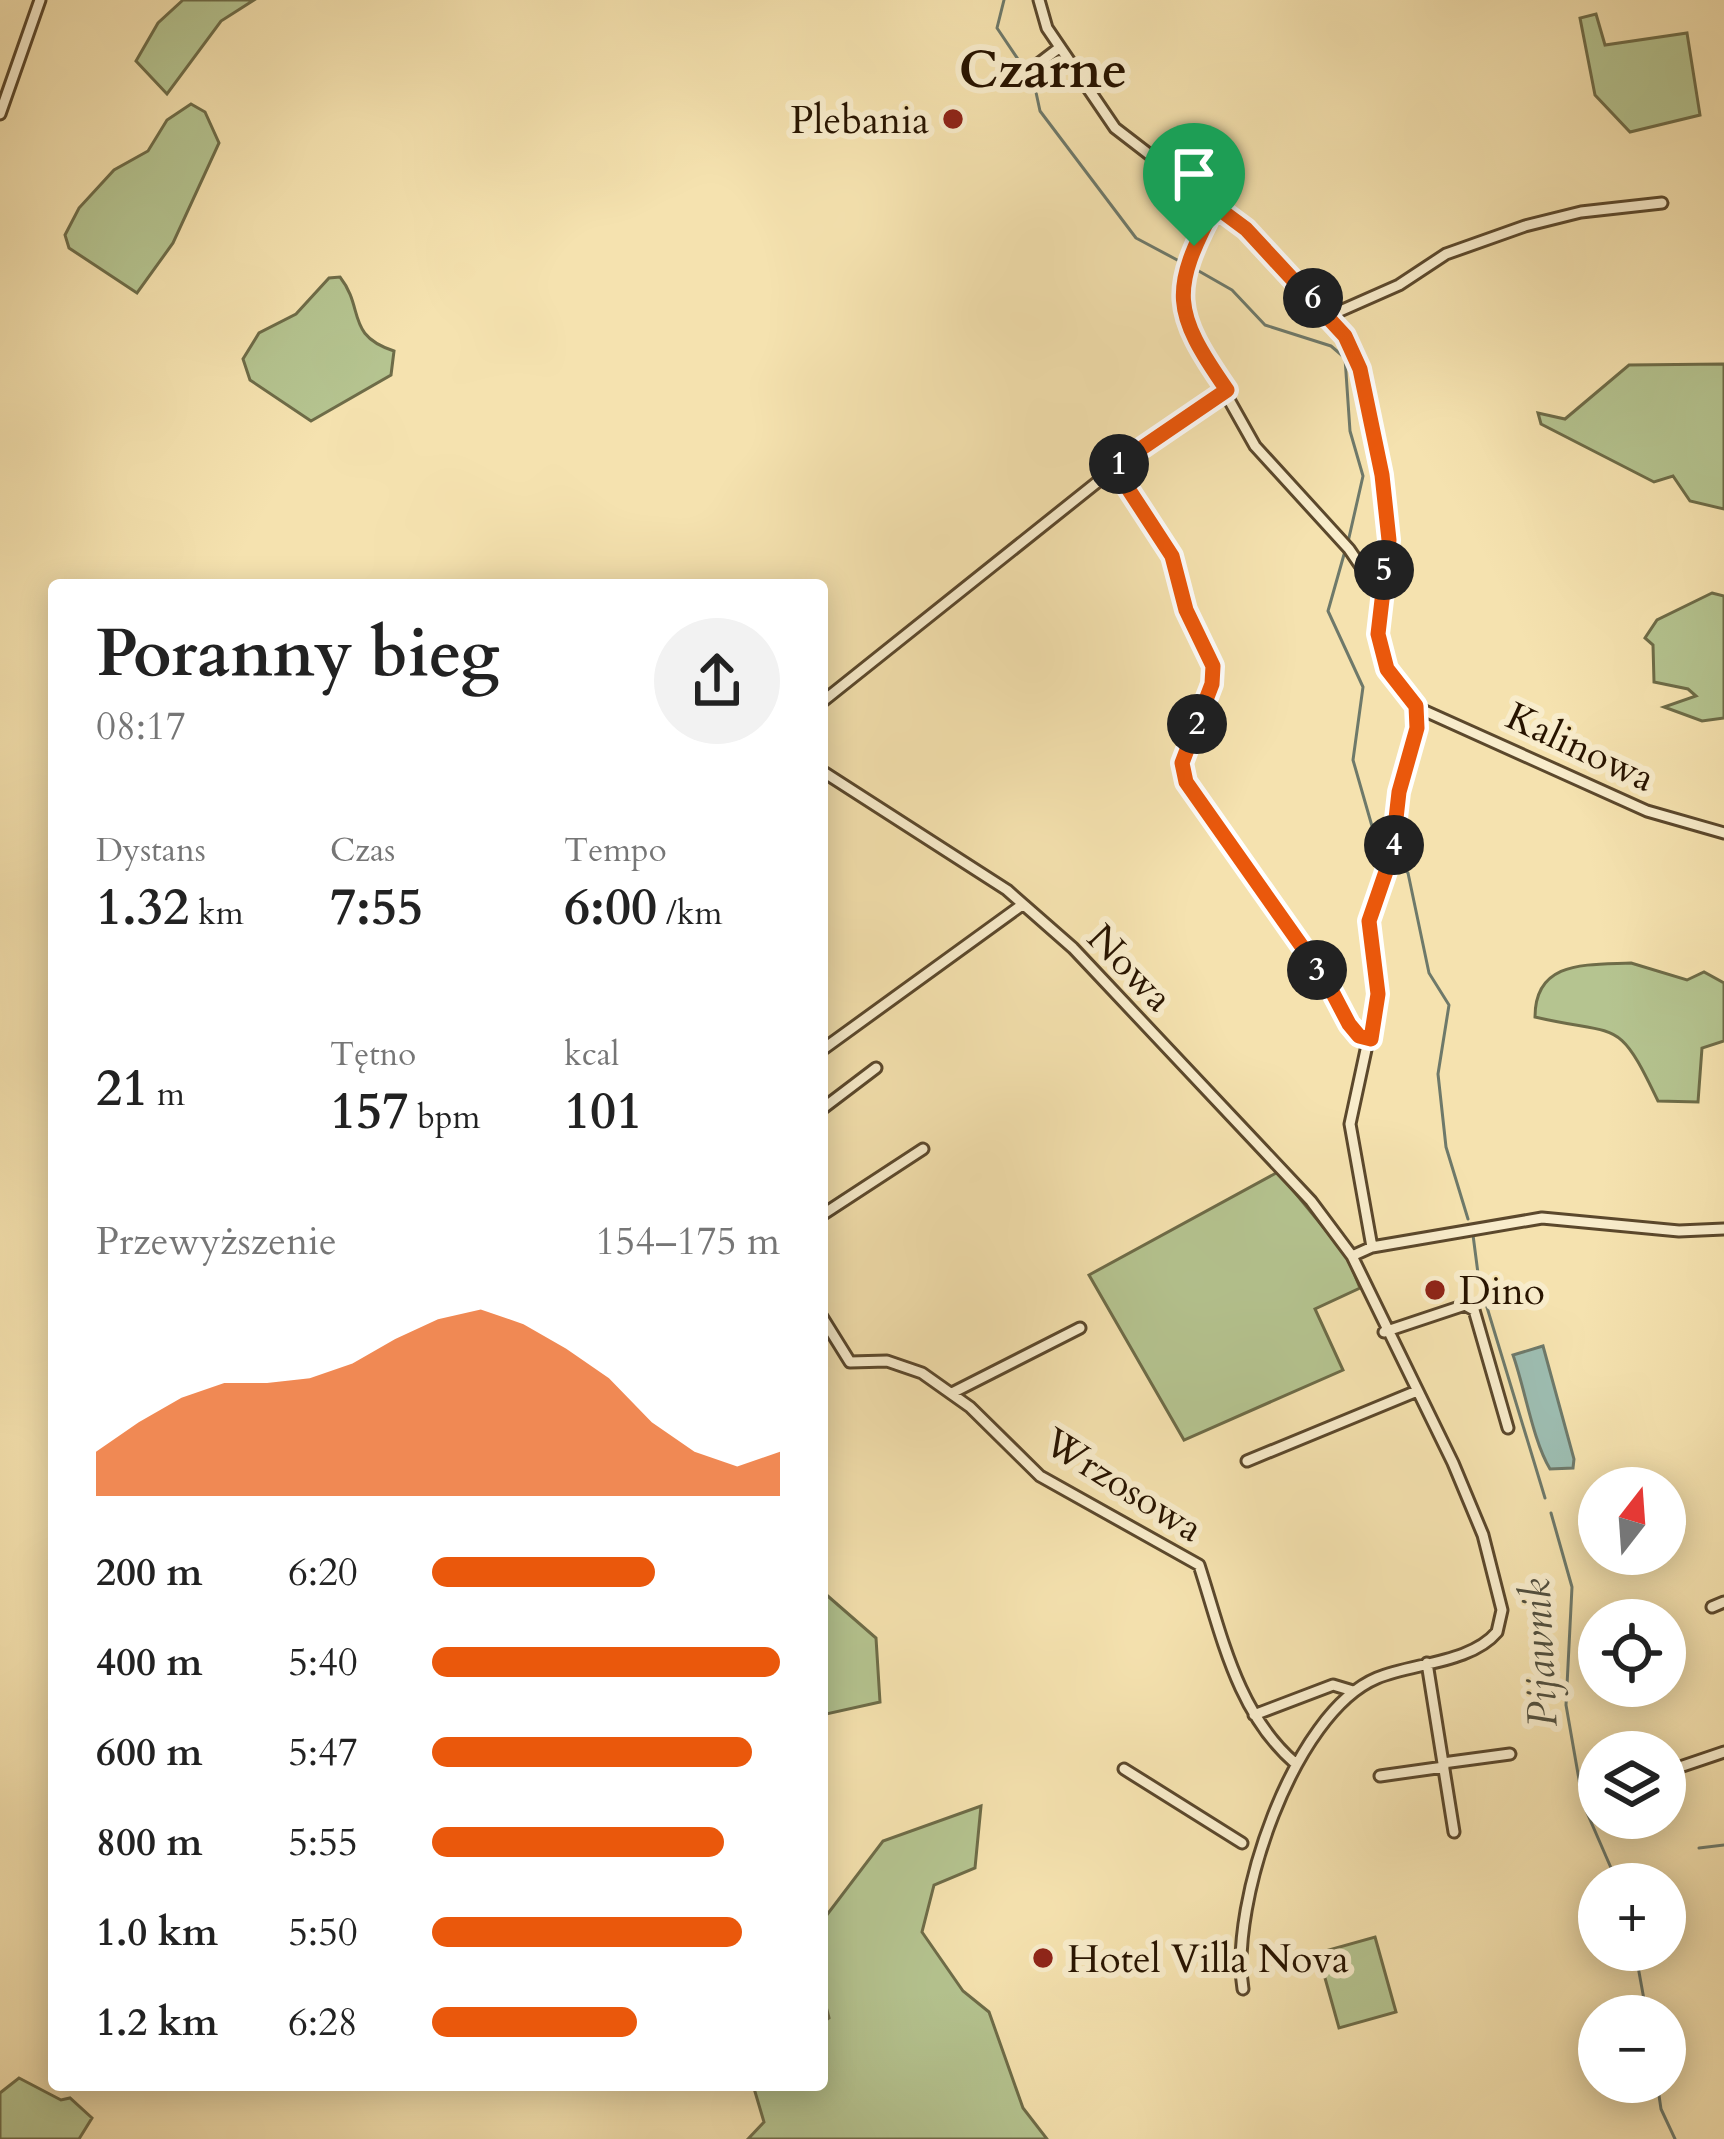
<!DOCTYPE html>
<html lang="pl">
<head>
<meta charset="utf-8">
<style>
	body { margin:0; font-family:Cardo,serif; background:#f2f2f2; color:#222; height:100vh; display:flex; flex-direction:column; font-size:45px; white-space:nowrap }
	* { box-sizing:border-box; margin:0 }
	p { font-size:39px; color:#767676 }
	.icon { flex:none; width:66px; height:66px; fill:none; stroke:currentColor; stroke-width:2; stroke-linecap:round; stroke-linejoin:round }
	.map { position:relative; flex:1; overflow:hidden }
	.side { position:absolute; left:48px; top:579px; width:780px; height:1512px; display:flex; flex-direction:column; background:#fff; border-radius:12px; box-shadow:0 6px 30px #0003 }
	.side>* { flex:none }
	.needle { width:78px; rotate:17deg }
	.fabs { position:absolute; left:1578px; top:1467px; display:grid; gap:24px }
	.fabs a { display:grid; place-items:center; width:108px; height:108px; border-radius:50%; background:#fff; box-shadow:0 6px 30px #0003; font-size:60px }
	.pin { position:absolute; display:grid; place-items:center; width:102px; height:102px; color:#fff; margin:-123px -51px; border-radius:50% 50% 50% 0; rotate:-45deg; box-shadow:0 0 12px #0007 }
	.pin .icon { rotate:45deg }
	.km { position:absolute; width:60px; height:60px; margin:-30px; border-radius:50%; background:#222; color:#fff; font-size:33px; line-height:60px; text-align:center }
	.round { display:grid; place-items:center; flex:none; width:126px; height:126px; border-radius:63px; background:#f2f2f2 }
	.overview { display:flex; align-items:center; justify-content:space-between; height:204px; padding:0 48px }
	h1 { font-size:66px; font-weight:800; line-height:90px }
	.stats { display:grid; grid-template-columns:repeat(3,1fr); gap:18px; height:204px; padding:12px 48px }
	.stats div { display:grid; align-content:center }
	.stats b { font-size:51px; font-weight:800 }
	.stats small { font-size:33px; font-weight:400 }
	.stats p { font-size:33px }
	.chart { height:336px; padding:24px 48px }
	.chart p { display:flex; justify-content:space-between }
	.chart svg { width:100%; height:216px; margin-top:12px; fill:#ea580c; opacity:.7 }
	ul { padding:0 48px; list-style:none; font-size:39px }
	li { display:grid; grid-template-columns:192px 144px 1fr; align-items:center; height:90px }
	li i { height:30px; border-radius:15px; background:#ea580c }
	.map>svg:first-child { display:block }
	.green { fill:#b5c490; stroke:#6e6c48; stroke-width:3 }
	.water { fill:#9dbdb1; stroke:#6e796a; stroke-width:3 }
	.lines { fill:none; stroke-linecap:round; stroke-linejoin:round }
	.stream { stroke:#6e796a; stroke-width:3 }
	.minor-casing { stroke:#5b482c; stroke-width:15 }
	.minor { stroke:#f8eccb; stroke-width:9 }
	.route-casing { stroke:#fff; stroke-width:24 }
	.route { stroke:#ea580c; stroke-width:15 }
	.poi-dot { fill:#8f2418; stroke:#f8eccb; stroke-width:4.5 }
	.labels { text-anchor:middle; stroke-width:12; stroke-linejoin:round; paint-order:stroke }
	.poi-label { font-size:39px; fill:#281400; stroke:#f8eccb; text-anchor:start }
	.street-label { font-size:39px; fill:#281400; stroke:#f8eccb }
	.water-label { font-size:42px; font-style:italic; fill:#514f3e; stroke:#f8eccb }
	.district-label { font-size:51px; font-weight:bold; fill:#281400; stroke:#f8eccb }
</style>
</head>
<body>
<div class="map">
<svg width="1724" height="2139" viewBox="0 0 1724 2139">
	<rect width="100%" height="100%" fill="#f5e2af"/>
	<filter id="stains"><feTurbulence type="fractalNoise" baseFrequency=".00167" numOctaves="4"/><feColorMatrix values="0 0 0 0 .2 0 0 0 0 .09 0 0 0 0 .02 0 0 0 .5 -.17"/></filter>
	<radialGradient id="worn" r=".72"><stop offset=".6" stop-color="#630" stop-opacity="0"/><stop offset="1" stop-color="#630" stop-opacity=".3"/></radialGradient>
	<path class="green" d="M183,0H254L221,21L167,94L136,61L158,23Z
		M1596,14L1605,45L1687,33L1700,115L1630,132L1595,95L1580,18Z
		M191,104L205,112L219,143L173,243L137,293L69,248L65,235L79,208L114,170L148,151L167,120Z
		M340,277C365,309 345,335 394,351L391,375L311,421L250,380L243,359L259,333L296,314L329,278Z
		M1724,364V509L1690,501L1673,476L1654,482L1541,424L1538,413L1565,419L1629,365Z
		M1712,593L1724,596V718L1702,721L1664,707L1696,696L1688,689L1654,682L1653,645L1645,638L1657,620Z
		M1631,963L1687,980L1704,972L1724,983V1041L1702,1048L1698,1102L1658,1101C1617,1015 1620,1037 1535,1017C1535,960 1587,965 1631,963Z
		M1278,1172L1347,1256L1360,1288L1315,1309L1343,1370L1184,1440L1089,1275Z
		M822,1591L876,1638L880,1702L822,1715Z
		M981,1806L975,1868L934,1885L922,1932L963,1991L989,2012L1023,2108L1047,2139H748L764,2122L753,2085H822V2023L829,2018L822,1991L826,1916L883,1841Z
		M1375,1937L1396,2012L1339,2028L1318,1953Z
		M19,2078L61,2100L70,2098L92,2118L79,2139H0V2093Z"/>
	<path class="water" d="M1543,1346L1574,1459L1573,1468L1550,1469C1533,1441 1525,1389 1513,1355Z"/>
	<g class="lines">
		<path class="stream" d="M1004,0L997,28L1034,83L1040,111L1136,238L1181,262
			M1190,266L1232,290L1265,325L1331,346L1345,358L1350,431L1363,476L1348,542
			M1345,551L1328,611L1363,687L1353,760L1378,847L1386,854
			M1397,861L1408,873L1429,973L1449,1005L1438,1074L1446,1147L1468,1219
			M1473,1235L1479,1281L1545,1498
			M1551,1513L1572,1587L1566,1705L1581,1791
			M1585,1808L1618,1884
			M1699,1848L1724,1845
			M1635,1950L1647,2016
			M1657,2082L1661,2109L1675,2139"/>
		<defs>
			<path id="minor" d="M1039,0L1047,28L1115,128L1246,229L1331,315L1360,369L1389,524L1378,634L1387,669L1416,707L1417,727L1399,792L1394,847L1369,921L1378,994L1350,1124L1372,1247
				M1029,71L1059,48
				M0,114L40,0
				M1215,206L1183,270V318L1255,446L1349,549L1379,593
				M1331,315L1399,285L1446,254L1525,226L1581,212L1662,203
				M1114,467L1172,556L1186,610L1212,666V684L1182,763L1186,783L1327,982L1349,1024L1359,1036L1371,1039
				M822,702L1150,440L1227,390
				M1416,707L1647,811L1724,833
				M822,771L1007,890L1073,948L1311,1201L1352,1256L1453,1463L1483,1535L1502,1610L1497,1632C1471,1663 1413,1663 1377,1678C1293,1713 1229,1905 1243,1989
				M822,1050L1022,905
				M822,1109L876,1068
				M822,1215L923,1149
				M1352,1256L1372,1247L1542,1218L1679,1231L1724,1229
				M822,1317L850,1362L887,1361L922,1373L970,1407L1040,1476L1199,1565C1222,1636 1237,1713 1295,1763
				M1384,1332L1465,1305L1474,1310L1508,1428
				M952,1393L1080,1328
				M1247,1461L1417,1391
				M1712,1607L1724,1602
				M1427,1663L1454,1832
				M1254,1715L1333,1685L1353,1691
				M1443,1763L1510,1754
				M1124,1769L1242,1843
				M1665,1772L1724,1752
				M1380,1776L1444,1767
				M1588,1799L1599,1795"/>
		</defs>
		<use href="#minor" class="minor-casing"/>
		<use href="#minor" class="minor"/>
	</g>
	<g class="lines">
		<defs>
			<path id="route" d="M1215,206L1246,229L1345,336L1360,369L1382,475L1389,540L1378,634L1387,669L1416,706L1417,728L1399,792L1392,854L1369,921L1378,994L1371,1039L1359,1036L1349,1024L1327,982L1186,782L1182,763L1212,684L1213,666L1186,610L1172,556L1114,467L1227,390C1172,311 1170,291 1215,206Z"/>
		</defs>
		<use href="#route" class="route-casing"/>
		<use href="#route" class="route"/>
	</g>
	<g class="poi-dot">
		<circle cx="953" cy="119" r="12"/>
		<circle cx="1435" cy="1290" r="12"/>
		<circle cx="1043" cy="1958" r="12"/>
	</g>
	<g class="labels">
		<g class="poi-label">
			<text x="929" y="133" text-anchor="end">Plebania</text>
			<text x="1459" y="1304">Dino</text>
			<text x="1067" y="1972">Hotel Villa Nova</text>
		</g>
		<g class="street-label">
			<text transform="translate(1581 746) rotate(25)" y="14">Kalinowa</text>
			<text transform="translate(1131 967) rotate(46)" y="14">Nowa</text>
			<text transform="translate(1124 1484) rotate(32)" y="14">Wrzosowa</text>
		</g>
		<g class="water-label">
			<text transform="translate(1538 1653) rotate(-93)" y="15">Pijawnik</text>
		</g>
		<g class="district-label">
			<text x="1043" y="87">Czarne</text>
		</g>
	</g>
	<rect width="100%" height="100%" filter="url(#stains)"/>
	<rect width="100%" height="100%" fill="url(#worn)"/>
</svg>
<div class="fabs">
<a><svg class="needle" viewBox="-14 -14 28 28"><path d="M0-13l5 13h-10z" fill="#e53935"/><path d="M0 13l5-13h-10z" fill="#767676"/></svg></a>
<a><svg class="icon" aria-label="locate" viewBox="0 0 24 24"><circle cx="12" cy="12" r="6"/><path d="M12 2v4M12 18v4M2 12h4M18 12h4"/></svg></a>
<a><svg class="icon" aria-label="layers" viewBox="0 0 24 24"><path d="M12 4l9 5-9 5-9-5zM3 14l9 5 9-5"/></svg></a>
<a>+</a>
<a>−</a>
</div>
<div class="pin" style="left:1194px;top:246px;background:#1e9e55"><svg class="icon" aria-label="arrive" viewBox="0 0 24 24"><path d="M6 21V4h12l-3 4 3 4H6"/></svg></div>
<b class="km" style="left:1119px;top:464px">1</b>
<b class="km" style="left:1197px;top:724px">2</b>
<b class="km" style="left:1317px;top:970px">3</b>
<b class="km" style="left:1394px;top:845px">4</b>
<b class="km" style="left:1384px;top:570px">5</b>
<b class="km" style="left:1313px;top:298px">6</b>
<section class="side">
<div class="overview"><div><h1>Poranny bieg</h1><p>08:17</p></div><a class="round"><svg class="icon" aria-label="share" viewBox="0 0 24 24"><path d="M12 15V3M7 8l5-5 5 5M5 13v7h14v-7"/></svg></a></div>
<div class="stats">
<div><p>Dystans</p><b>1.32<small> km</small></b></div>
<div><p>Czas</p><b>7:55</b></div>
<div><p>Tempo</p><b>6:00<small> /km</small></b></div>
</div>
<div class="stats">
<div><b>21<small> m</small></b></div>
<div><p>Tętno</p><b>157<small> bpm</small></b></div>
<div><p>kcal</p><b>101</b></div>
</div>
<div class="chart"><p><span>Przewyższenie</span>154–175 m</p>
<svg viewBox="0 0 160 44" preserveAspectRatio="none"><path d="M0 44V35L10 29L20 24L30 21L40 21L50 20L60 17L70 12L80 8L90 6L100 9L110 14L120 20L130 29L140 35L150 38L160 35V44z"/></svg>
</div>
<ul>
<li><b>200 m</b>6:20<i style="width:64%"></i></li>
<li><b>400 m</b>5:40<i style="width:100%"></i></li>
<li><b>600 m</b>5:47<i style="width:92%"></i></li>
<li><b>800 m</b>5:55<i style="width:84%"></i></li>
<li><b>1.0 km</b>5:50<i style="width:89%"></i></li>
<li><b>1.2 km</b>6:28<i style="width:59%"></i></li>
</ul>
</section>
</div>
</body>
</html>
